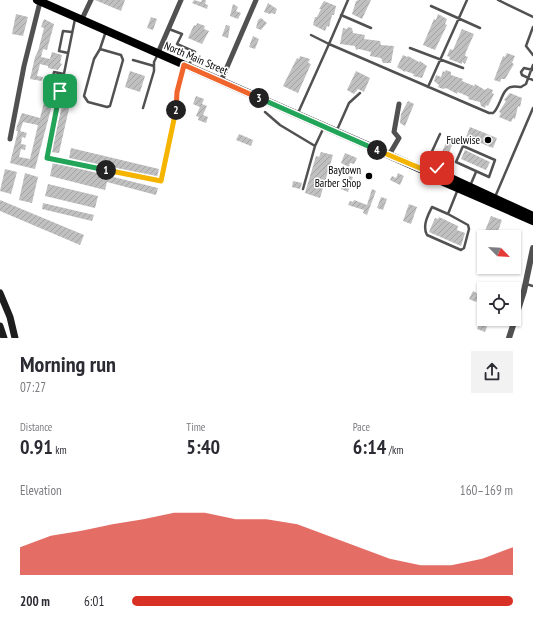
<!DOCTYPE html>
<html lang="en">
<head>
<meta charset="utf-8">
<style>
	body { margin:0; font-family:"PT Sans Narrow",sans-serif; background:#f2f2f3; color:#2b2b33; height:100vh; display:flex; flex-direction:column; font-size:15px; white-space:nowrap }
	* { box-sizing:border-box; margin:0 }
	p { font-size:13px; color:#7c7c81 }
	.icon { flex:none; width:22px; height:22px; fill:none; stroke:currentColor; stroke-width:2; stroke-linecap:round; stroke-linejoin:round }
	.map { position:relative; height:338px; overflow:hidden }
	.sheet { display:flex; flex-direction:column; background:#fff; flex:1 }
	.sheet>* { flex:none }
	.needle { width:26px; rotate:114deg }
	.controls { position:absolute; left:477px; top:230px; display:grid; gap:8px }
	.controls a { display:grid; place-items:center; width:44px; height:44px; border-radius:0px; background:#fff; box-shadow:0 1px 3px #0004; font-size:20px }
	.pin { position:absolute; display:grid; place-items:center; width:34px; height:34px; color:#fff; margin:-17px; border-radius:8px; box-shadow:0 2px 6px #0006 }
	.km { position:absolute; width:20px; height:20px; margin:-10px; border-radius:50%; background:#222; color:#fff; font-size:11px; line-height:20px; text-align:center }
	.round { display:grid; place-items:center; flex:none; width:42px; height:42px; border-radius:0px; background:#f2f2f3 }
	.overview { display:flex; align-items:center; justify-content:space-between; height:68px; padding:0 20px }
	h1 { font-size:22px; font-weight:700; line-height:30px }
	.stats { display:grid; grid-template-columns:repeat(3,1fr); gap:6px; height:68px; padding:4px 20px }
	.stats div { display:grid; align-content:center }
	.stats b { font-size:20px; font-weight:700 }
	.stats small { font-size:11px; font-weight:400 }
	.stats p { font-size:11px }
	.chart { height:112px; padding:8px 20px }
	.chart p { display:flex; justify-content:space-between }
	.chart svg { width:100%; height:72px; margin-top:4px; fill:#d93025; opacity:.7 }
	ul { padding:0 20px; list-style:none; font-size:13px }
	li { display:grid; grid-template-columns:64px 48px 1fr; align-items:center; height:30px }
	li i { height:10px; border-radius:5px; background:#d93025 }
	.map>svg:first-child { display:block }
	.building { fill:url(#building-hatch); fill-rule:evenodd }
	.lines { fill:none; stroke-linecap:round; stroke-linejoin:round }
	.service { stroke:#515151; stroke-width:2.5 }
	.minor { stroke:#515151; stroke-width:5 }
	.tertiary { stroke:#515151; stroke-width:6 }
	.secondary { stroke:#1e1e1e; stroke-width:7 }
	.primary { stroke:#000; stroke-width:8 }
	.split-1-casing { stroke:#fff; stroke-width:8 }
	.split-2-casing { stroke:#fff; stroke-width:8 }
	.split-3-casing { stroke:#fff; stroke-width:8 }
	.split-4-casing { stroke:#fff; stroke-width:8 }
	.split-5-casing { stroke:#fff; stroke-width:8 }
	.split-1 { stroke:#22a559; stroke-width:5 }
	.split-2 { stroke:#f5b400; stroke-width:5 }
	.split-3 { stroke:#f0652b; stroke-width:5 }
	.split-4 { stroke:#22a559; stroke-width:5 }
	.split-5 { stroke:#f5b400; stroke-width:5 }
	.poi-dot { fill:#000; stroke:#fff; stroke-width:1.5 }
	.labels { text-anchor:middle; stroke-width:3; stroke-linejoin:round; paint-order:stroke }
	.street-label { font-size:11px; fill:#000; stroke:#fff }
	.poi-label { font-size:11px; fill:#000; stroke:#fff; text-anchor:end }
</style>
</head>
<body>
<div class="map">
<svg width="533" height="338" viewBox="0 0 533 338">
	<defs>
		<pattern id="building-hatch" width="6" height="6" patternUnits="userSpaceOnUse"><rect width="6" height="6" fill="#c0c0c0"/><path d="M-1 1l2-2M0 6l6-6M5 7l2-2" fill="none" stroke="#a3a3a3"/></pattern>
	</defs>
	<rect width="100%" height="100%" fill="#fff"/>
	<path class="building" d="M95,0H125L121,11Z
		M194,0L201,2L202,0H206L205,4L208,5L207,9L192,3Z
		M359,0H371L362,19L352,14L356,1Z
		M324,1L336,6L334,15H332L329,27L327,26L325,31L313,25L315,17H317L321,9H319Z
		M268,3L277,9L275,14L271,13L270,14L264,12Z
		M233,4L238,7L236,11L241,13L238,19L230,16Z
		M16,14L28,17L23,36L12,34Z
		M438,14L447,19L445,24L447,25L435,50L423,45L434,19L436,20Z
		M151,17L157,19L153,30L147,28Z
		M261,18L267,23L261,30L256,28L258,20Z
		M44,19L54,24L47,50L43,49L41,57L50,59L52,52L62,55L60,63L62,64L58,70L48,68V66L40,64L37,76L43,77L42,81L30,79L35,57L38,51L44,28L41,27Z
		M197,23L205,26L204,29L209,31L202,44L188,38L194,25L196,26Z
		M226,25L230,26L228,38L222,36Z
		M348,27L352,28L353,33L365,35L364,39L380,41L381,45L394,46L391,63H383L381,58L370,56L371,52L359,49L356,50L355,46L340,44L343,28L347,29Z
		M462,29L474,34L466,52L465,56L468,57L465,64L462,62V64L449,59L450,57L447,56L450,49L453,50Z
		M253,36L259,39L255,49L249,47Z
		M507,53L515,56L512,63L514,64L505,79H501L500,82L494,80L503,56L505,57Z
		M403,55L407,57L408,56L419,62L420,61L427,66L422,78L413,76L414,74L405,71V72L397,67Z
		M300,56L310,59L308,63L311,64L298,93L283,86L297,58L299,59Z
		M446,70L451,72V75L463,79L462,81L474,86L475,84L485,90L488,88L493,90L492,93L494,94L488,106L486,105L485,108L481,106L480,102L468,99L469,97L458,92L457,94L446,88L443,89L438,87L439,85L434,81L436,75L441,77L443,71L445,72Z
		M130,71L145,76L140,92L125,87Z
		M356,71L370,78L364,92L358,89L354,94L347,90Z
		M47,92L55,94L54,101L45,98Z
		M510,93L522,98L520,107L518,106L515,119L513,118L511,122L499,117L501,113L499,112L506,101L504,100Z
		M196,96L204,99L202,104L207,106L203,115L208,117L206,123L198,120L199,117L196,116L200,107L193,104Z
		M408,101L414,104L405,126L400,123L401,114Z
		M63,102L70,104L59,153L51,152Z
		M44,103L52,105L35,169L10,163L18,131H16L17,126L22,113L40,118ZM23,122L38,125L30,159L19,157L21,149L25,150L26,145L21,144L22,137L25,138L27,133L20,131Z
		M470,127L497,138L493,148L466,137Z
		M239,134L253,140L251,146L236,140Z
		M447,141L453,143L446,159L440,156Z
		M71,148L159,169L157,177L69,158Z
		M465,150L490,162L486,170L461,159Z
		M321,152L333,155L320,198L305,193L316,156L319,157Z
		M345,153L357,158L354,164L350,163L349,167L341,163Z
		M53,162L158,188L156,195L107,182L105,190L50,176Z
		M5,169L17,172L11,194L0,191Z
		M25,173L38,177L32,203L19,200Z
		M398,173L404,176L400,185L390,180L392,176L396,178Z
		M349,176L353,177L348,192L341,189L345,178L348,179Z
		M293,181L302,183L300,189L292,187Z
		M48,184L98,196L95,208L45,196Z
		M372,189L376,191L367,215L363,213L364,210L348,205L350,201L353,202L354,200L367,205Z
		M381,197L387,199L383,210L377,208Z
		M0,200L84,235L80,245L0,211Z
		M43,203L94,215L92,221L42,209Z
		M409,204L417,207L411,224L403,221Z
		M491,216L502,220L496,237H485L483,236Z
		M439,217L458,226L457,230L465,233L461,246L429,232L435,218L438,219Z
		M473,291L480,295L476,302L469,299Z
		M480,321L487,327L485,332L477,329Z"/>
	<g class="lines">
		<path class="service" d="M348,0L329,44L489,113H493C500,108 502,88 511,87C514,86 518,87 521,87L526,84L533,65
			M498,0L533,17
			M431,6L480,28
			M341,15L371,28
			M75,19L47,158L161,181L178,101L177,92L183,67
			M533,27L526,46L533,55
			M169,29L182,34L177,44L195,52L189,65
			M410,48L463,68
			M100,49L94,59L84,96L88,102L107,107L110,106L123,60L121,55L100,49L106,31
			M68,53L59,51L63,31L72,32
			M133,60L154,66
			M533,70L524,68L521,72L522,75L533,80
			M428,87L467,0
			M60,91L50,90L54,72L64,74
			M143,108L154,71V62L158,54
			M265,112L280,125L315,146
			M298,113L329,44L311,35
			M337,130L349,103L360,93
			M463,146L495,160L489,177L456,162Z
			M428,160L440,134
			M421,168C425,161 430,157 437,164L435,173
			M470,186L476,172
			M303,189L315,146L324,127
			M495,197L533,108
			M448,214L468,225L469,229L464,248L461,250L427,235C422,226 428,215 432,207L448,214L458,189
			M526,284L533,286"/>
		<path class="minor" d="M82,19L91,0
			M158,53L181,0
			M221,81L256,0
			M10,139L24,66L40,2
			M389,155L399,138L394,132L399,104"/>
		<path class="tertiary" d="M509,338L524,291L533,248"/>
		<path class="secondary" d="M0,293L10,317L15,338
			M0,326L4,338"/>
		<path class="primary" d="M37,0L389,155L434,175L439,180L533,221
			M434,175L442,174L533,216"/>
	</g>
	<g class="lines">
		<defs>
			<path id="split-1" d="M60,91L47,158L106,170"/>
			<path id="split-2" d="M106,170L161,181L176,110"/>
			<path id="split-3" d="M176,110L177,92L184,65L259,98"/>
			<path id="split-4" d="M259,98L377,150"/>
			<path id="split-5" d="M377,150L434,174L437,168"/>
		</defs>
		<use href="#split-1" class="split-1-casing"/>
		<use href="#split-2" class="split-2-casing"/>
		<use href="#split-3" class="split-3-casing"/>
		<use href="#split-4" class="split-4-casing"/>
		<use href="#split-5" class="split-5-casing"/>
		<use href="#split-1" class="split-1"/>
		<use href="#split-2" class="split-2"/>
		<use href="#split-3" class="split-3"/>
		<use href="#split-4" class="split-4"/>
		<use href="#split-5" class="split-5"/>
	</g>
	<g class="poi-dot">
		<circle cx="488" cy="140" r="4"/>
		<circle cx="369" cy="176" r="4"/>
	</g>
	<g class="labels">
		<g class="street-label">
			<text transform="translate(196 58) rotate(23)" y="4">North Main Street</text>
		</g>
		<g class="poi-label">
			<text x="480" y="144">Fuelwise</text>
			<text x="361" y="174">Baytown<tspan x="361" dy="13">Barber Shop</tspan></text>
		</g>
	</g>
</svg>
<div class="controls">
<a><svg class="needle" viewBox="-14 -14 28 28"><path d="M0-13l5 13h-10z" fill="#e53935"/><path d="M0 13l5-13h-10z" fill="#7c7c81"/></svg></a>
<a><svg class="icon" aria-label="locate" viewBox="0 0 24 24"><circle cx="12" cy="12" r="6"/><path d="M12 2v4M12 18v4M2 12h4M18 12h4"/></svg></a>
</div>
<div class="pin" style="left:60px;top:91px;background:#1e9e55"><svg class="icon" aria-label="arrive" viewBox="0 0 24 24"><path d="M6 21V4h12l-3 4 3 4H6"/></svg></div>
<div class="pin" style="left:437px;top:168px;background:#d93025"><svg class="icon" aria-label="check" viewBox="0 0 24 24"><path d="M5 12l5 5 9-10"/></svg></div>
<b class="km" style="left:106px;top:170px">1</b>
<b class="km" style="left:176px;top:110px">2</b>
<b class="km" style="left:259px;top:98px">3</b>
<b class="km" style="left:377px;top:150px">4</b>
</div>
<section class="sheet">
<div class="overview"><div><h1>Morning run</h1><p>07:27</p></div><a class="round"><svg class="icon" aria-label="share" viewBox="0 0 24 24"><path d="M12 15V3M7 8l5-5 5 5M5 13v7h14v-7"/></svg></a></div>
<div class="stats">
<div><p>Distance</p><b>0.91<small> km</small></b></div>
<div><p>Time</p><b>5:40</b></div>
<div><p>Pace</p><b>6:14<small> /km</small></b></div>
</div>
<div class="chart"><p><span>Elevation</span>160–169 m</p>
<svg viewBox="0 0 160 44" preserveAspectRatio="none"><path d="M0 44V27L10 20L20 17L30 13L40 10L50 6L60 6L70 10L80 10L90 13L100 20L110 27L120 34L130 38L140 38L150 34L160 27V44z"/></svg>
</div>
<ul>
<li><b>200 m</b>6:01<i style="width:100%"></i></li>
</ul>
</section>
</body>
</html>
